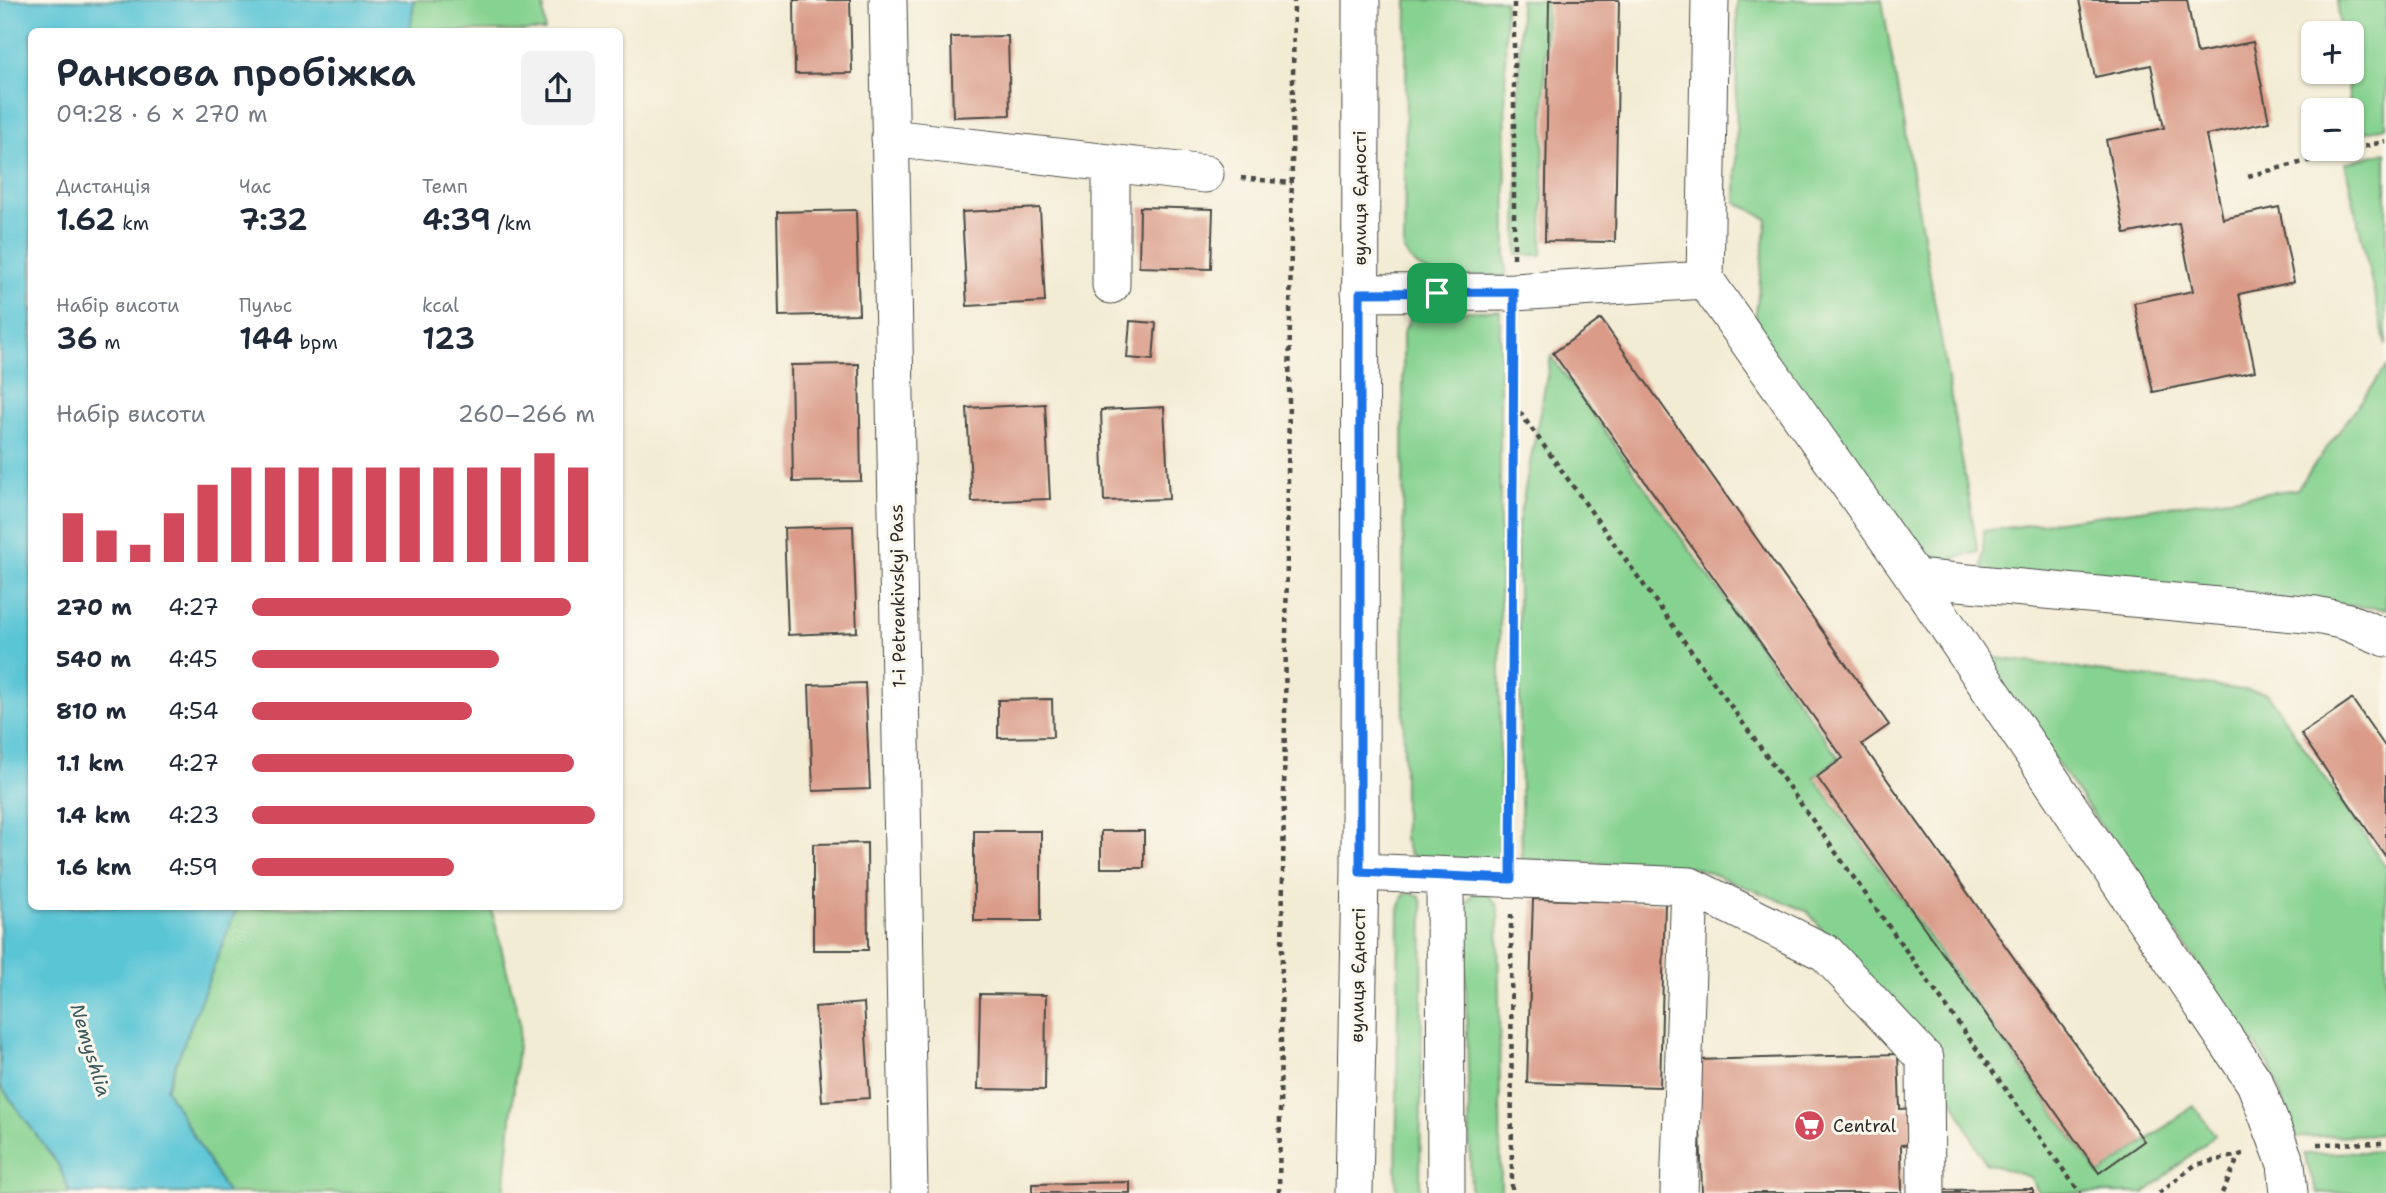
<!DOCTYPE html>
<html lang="uk">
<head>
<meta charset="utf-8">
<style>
	body { margin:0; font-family:"Shantell Sans",sans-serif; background:#f2f2f3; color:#1f2937; height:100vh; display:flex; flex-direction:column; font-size:26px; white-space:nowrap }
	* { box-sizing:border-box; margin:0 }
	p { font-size:23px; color:#747a83 }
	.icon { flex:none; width:38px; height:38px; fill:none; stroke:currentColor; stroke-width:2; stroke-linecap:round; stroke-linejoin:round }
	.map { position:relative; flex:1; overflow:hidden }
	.drawer { position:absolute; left:28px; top:28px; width:595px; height:882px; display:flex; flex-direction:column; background:#fff; border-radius:10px; box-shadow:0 2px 5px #0004 }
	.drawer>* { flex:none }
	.controls { position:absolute; left:2301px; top:21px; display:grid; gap:14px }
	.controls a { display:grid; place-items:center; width:63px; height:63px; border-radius:10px; background:#fff; box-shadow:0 2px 5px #0004; font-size:35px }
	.pin { position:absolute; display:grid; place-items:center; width:60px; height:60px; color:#fff; margin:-30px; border-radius:14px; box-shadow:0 4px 10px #0006 }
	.round { display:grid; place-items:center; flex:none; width:74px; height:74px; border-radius:10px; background:#f2f2f3 }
	.overview { display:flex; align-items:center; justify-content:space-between; height:119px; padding:0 28px }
	h1 { font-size:38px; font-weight:600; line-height:52px }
	.metrics { display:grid; grid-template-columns:repeat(3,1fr); gap:10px; height:119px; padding:7px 28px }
	.metrics div { display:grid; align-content:center }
	.metrics b { font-size:30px; font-weight:600 }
	.metrics small { font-size:19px; font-weight:400 }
	.metrics p { font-size:19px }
	.chart { height:196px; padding:14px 28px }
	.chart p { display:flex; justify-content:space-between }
	.chart svg { width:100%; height:126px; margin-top:7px; stroke:#d1495b; stroke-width:6 }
	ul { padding:0 28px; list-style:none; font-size:23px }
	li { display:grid; grid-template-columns:112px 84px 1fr; align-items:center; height:52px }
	li i { height:18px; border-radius:9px; background:#d1495b }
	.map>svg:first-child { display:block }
	.green { fill:#86d290; stroke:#587e5e; stroke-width:2 }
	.water { fill:#5ac5d5; stroke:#427880; stroke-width:2 }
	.building { fill:#da9c89 }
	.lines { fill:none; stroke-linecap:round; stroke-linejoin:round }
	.minor-casing { stroke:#494844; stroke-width:39 }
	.path { stroke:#494844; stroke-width:4.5; stroke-dasharray:5 5; stroke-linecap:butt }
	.minor { stroke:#fff; stroke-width:37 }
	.route-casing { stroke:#fff; stroke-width:14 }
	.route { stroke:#1a73e8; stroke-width:9 }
	.labels { text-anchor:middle; stroke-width:6; stroke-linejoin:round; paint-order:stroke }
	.street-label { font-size:18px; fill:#2b2b2b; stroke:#fbf7ec }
	.poi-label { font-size:18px; fill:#2b2b2b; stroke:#fbf7ec; text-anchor:start }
	.water-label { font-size:19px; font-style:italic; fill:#39595e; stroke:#fbf7ec }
</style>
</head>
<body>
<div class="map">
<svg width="2386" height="1193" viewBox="0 0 2386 1193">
	<rect width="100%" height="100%" fill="#fbf7ec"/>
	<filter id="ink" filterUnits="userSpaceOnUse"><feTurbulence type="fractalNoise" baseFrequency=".0143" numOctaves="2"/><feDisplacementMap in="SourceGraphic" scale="14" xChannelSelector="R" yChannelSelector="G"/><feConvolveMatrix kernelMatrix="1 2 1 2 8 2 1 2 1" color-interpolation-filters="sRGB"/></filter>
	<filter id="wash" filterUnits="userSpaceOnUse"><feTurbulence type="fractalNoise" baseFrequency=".00686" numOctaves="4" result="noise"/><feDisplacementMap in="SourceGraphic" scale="28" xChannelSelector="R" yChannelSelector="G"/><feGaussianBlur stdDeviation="1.57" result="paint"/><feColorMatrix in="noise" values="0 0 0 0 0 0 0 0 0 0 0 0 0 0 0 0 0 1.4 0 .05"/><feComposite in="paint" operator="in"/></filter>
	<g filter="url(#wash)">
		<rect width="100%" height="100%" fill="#f3ecd5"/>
		<path class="green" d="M414,0H543L545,31H410Z
			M1407,0H1505L1506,276C1470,275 1425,287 1404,251Z
			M1520,0H1546L1542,255H1517Z
			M1737,0H1882L1978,552L1922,567L1754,329L1767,219L1736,202Z
			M2337,0H2386V127L2354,135L2346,72H2352V33H2341Z
			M2386,152V346L2345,163Z
			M1500,310V850L1494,862L1415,857L1409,853L1404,838L1403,333L1410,319L1422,313Z
			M1551,356L1839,758L1814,777L2099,1175L2194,1106L2215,1135L2145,1193H2039L2030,1177L1985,1163L1934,1063L1807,911L1697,868L1522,860L1517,530Z
			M2386,367V609L1982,575L1984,531L2297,489Z
			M1982,656L2267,693L2386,867V1134L2297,1137L2269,1065Z
			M1411,892L1420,896L1423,909L1420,1193H1396L1399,910L1403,896Z
			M1473,894H1488L1498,906L1501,1193H1471L1464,914L1465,905Z
			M237,907H491L520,1023L504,1193H227L166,1089Z
			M0,1085L59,1166L70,1193H0Z
			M2386,1151V1193H2317L2304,1154Z"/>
		<path class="water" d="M0,0H414L410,31L32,32V906L237,907L166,1089L227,1193H70L59,1166L0,1085Z"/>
		<g id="blocks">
			<path class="building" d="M794,0H850L852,73L795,74Z
				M1549,0H1619L1615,242L1545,241Z
				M2079,0H2187L2197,53L2253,42L2269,122L2206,135L2223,219L2279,207L2294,282L2239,294L2255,371L2153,392L2134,303L2193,291L2179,223L2125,234L2106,140L2164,128L2151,65L2095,77Z
				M1008,36L1010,115L953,117L951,37Z
				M1140,207L1213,209L1211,269L1139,267Z
				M1040,208L1045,302L967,306L962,212Z
				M856,210L859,314L779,316L777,212Z
				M1601,319L1889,725L1862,744L2144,1141L2099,1173L1817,777L1843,758L1553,353Z
				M1130,321L1156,323L1153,360L1127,358Z
				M859,364L861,481L793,482L791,365Z
				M1045,404L1050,499L972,502L967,408Z
				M1164,407L1169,499L1104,501L1101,410Z
				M853,526L857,632L788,635L784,528Z
				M865,683L870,789L813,791L809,685Z
				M1052,699L1053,737L998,738V700Z
				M2352,699L2386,748V857L2301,734Z
				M974,831H1041V921H974Z
				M1101,831H1144V868H1101Z
				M867,843L868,950H813V844Z
				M1533,899L1665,903L1660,1087L1527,1083Z
				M980,994L1046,995L1045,1090L978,1089Z
				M864,1003L870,1098L822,1101L815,1007Z
				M1898,1054L1900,1109L1919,1108L1920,1144L1901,1145L1902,1193H1702L1698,1060Z
				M1130,1182V1193H1032V1184Z
				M2033,1189V1193H1941V1190Z"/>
		</g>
	</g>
	<g filter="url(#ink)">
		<use href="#blocks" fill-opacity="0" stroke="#494844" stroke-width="2"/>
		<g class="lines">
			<defs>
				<path id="minor" d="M888,0L909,1193
					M890,138L1205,174
					M1111,163V285
					M1705,280L1710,0
					M1360,293L1514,292L1705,280L1915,578L2255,1083L2286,1164L2289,1193
					M1915,578L2316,615L2345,621L2386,638
					M1360,872L1690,886L1679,1193
					M1445,876L1446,1193
					M1690,886L1826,953L1925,1059L1926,1193
					M1354,1193L1360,872L1361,0"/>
			</defs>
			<use href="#minor" class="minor-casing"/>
			<path class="path" d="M2248,176L2386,141
				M1241,178L1292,183
				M1514,258V0
				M1514,404L2080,1193
				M1511,842L1514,329
				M1511,914L1512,1193
				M2317,1144L2386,1143
				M1279,1193L1294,0
				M2159,1193L2195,1165L2243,1154
				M2222,1193L2239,1156"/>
			<use href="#minor" class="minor"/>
		</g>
	</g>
	<g class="lines" filter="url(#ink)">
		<defs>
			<path id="route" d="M1514,292L1511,879L1360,872V293Z"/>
		</defs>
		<use href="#route" class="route-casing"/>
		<use href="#route" class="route"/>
	</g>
	<defs>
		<symbol id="supermarket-disc" viewBox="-11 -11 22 22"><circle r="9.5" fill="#d1495b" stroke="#fbf7ec"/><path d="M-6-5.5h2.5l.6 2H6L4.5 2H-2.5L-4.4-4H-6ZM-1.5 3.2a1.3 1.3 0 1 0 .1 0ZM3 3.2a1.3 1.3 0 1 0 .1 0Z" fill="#fff"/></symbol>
	</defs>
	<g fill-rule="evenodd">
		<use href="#supermarket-disc" x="1792" y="1108" width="35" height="35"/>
	</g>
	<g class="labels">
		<g class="street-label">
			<text transform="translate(1360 198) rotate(-90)" y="6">вулиця Єдності</text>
			<text transform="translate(898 596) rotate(-91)" y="6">1-i Petrenkivskyi Pass</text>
			<text transform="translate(1358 975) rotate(-89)" y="6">вулиця Єдності</text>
		</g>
		<g class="poi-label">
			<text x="1833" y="1132">Central</text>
		</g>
		<g class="water-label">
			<text transform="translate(91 1050) rotate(73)" y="7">Nemyshlia</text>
		</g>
	</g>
</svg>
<div class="controls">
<a>+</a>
<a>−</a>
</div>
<div class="pin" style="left:1437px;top:293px;background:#1e9e55"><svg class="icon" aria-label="arrive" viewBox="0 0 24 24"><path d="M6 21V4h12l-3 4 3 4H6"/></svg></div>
<section class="drawer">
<div class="overview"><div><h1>Ранкова пробіжка</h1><p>09:28 · 6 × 270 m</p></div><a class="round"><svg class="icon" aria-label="share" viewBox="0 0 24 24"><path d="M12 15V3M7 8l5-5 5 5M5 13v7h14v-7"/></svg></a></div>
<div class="metrics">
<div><p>Дистанція</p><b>1.62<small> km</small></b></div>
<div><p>Час</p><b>7:32</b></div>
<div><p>Темп</p><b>4:39<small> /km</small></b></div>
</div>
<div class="metrics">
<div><p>Набір висоти</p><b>36<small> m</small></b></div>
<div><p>Пульс</p><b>144<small> bpm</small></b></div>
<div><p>kcal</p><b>123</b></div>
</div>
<div class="chart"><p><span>Набір висоти</span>260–266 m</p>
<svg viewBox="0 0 160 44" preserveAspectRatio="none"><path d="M5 44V27M15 44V33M25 44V38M35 44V27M45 44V17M55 44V11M65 44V11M75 44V11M85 44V11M95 44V11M105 44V11M115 44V11M125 44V11M135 44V11M145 44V6M155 44V11"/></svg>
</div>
<ul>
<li><b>270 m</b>4:27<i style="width:93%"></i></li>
<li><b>540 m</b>4:45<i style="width:72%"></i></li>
<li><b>810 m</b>4:54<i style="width:64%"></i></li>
<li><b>1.1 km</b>4:27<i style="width:94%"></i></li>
<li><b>1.4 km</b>4:23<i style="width:100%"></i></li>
<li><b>1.6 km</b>4:59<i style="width:59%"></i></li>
</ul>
</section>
</div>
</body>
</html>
